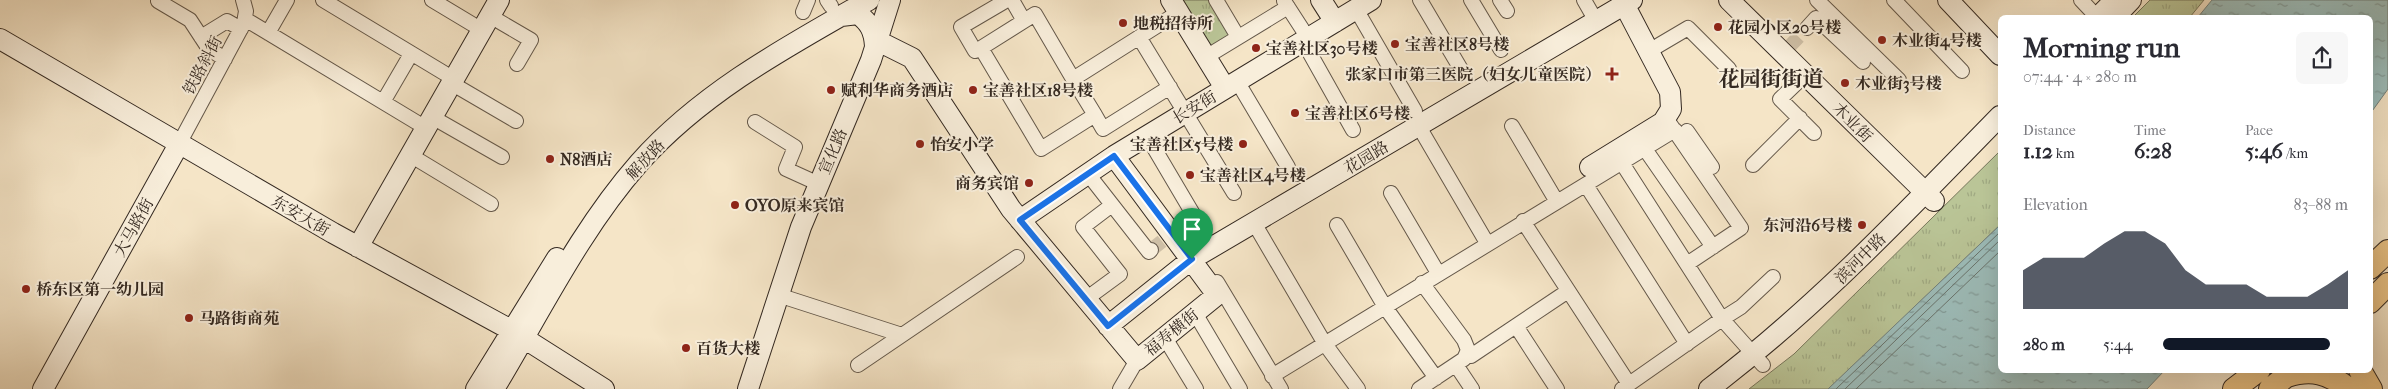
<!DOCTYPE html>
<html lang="en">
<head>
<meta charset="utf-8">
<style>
	body { margin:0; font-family:"IM FELL French Canon","Noto Serif SC",serif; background:#f7f7f7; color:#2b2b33; height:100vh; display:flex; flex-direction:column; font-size:19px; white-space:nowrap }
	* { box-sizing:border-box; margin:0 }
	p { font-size:16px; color:#7c7c81 }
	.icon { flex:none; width:28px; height:28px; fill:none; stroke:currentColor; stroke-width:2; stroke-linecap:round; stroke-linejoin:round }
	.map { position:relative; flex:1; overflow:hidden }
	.sheet { position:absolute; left:1998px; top:15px; width:375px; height:358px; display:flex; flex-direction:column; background:#fff; border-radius:8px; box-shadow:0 5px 20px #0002 }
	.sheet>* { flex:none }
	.pin { position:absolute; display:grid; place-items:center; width:42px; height:42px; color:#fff; margin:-51px -21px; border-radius:50% 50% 50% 0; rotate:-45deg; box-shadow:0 0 5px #0007 }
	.pin .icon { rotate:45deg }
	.round { display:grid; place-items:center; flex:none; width:52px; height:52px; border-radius:8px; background:#f7f7f7 }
	.head { display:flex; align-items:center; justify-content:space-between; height:85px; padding:0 25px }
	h1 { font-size:28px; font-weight:800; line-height:38px }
	.stats { display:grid; grid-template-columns:repeat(3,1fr); gap:8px; height:85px; padding:5px 25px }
	.stats div { display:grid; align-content:center }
	.stats b { font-size:21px; font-weight:800 }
	.stats small { font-size:14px; font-weight:400 }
	.stats p { font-size:14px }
	.chart { height:140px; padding:10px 25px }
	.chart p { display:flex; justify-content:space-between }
	.chart svg { width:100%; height:90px; margin-top:5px; fill:#111827; opacity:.7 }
	ul { padding:0 25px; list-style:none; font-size:16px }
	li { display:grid; grid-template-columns:80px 60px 1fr; align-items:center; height:38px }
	li i { height:12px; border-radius:6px; background:#111827 }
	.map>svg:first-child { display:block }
	.park { fill:url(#park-tufts); stroke:#77775c }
	.water { fill:url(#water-ripples); stroke:#73827e }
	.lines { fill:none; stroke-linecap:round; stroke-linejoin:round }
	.shore { stroke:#68746e; stroke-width:1 }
	.street-tunnel { stroke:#cebfa6; stroke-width:14; stroke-dasharray:14 7; stroke-linecap:butt }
	.street-casing { stroke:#64584a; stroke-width:16 }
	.secondary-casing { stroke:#342921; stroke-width:22 }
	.primary-casing { stroke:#342921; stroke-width:24 }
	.street { stroke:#f8eedb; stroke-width:14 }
	.secondary { stroke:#f8eedb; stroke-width:20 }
	.primary { stroke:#eac284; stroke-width:22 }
	.route-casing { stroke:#fff; stroke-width:10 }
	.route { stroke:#1a73e8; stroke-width:6 }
	.poi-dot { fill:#8f2418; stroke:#f8eedb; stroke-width:2 }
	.labels { text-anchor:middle; stroke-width:4; stroke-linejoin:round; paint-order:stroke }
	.poi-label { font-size:16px; font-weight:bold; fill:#342921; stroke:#f8eedb; text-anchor:start }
	.street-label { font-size:16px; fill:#342921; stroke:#f8eedb }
	.district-label { font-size:21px; font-weight:bold; fill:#342921; stroke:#f8eedb }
</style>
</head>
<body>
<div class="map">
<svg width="2388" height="389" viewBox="0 0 2388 389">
	<defs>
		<pattern id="park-tufts" width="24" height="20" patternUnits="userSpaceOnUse" patternTransform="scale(1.25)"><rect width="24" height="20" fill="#bac597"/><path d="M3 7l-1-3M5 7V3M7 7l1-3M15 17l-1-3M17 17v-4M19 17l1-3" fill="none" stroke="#a0a982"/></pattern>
		<pattern id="water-ripples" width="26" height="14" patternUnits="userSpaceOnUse" patternTransform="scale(1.25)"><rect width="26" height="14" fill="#9dbebc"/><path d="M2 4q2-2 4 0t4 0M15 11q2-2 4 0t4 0" fill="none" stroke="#819a98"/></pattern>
	</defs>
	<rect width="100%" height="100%" fill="#f5e5c7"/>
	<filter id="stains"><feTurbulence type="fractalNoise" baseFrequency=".004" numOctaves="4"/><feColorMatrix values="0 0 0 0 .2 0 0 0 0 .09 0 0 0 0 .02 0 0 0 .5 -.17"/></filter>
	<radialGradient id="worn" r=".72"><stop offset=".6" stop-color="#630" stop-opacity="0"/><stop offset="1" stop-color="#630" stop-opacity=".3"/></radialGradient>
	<path class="park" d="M1175,0H1213L1234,36L1207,52Z
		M2150,0H2204L2190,17H2133Z
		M2000,151V225L1833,385L1828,389H1749L1794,354Z"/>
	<path class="water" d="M2212,0H2388V89L2370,114V18L2198,17Z
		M2000,225V370H2165L2147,389H1828Z"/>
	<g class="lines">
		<path class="shore" d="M1836,389L2000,232
			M1845,389L2000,240
			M1856,389L2000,251"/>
		<path class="street-tunnel" d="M1789,47L1807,28
			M1151,250L1170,235"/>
		<defs>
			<path id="street" d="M323,0L454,79
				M432,0L482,30
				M827,0L831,6
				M1007,0L961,27L975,51L981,48L1041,149L1095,115L1073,79L1179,12
				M1012,0L1024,21
				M1216,0L1238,37
				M1420,0L1462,71
				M1471,0L1501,50
				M1500,0L1507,11
				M1584,0L1596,21
				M1817,0L1899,80
				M1894,0L1962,71
				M2081,0L2098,18
				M158,1L190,20L209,49L225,59
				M1284,1L1308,38
				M1356,9L1415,111
				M803,12L808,0
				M490,16L531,40L517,64
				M245,19L426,128
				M1807,28L1816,18L1863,62
				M268,33L287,0
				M201,37L227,21L241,29
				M1139,37L1234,193
				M1303,41L1353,130
				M981,48L1035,14L1073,79
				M1649,51L1688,28L1729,69
				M1206,57L1288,7
				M1805,75L1780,99L1814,133
				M1237,81L1288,167
				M451,83L516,121
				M383,102L411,54
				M1095,115L1103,129L1170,87
				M432,117L502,157
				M755,122L795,147L786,169L819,184
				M1670,124L1741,228L1687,264
				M1418,125L1487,243
				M1512,126L1557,202
				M1687,131L1712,167
				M1147,136L1196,219
				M179,144L244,23L246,11L243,0
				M1645,149L1713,247
				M410,155L491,204
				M1622,163L1722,319L1622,389
				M1753,165L1800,118
				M1088,174L1149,252L1151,250
				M1586,185L1687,344
				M1391,193L1438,273
				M1523,221L1629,384
				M1254,223L1325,344L1358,389
				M1337,225L1385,307L1436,378
				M1217,282L1281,389
				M778,295L902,335
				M1086,299L1120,274L1083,227L1112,205
				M1195,313L1240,389
				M1516,326L1557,389
				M1165,338L1196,389
				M1466,355L1471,356L1568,291
				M858,365L1017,257
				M1456,365L1472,389
				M1763,365L1722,319L1741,307L1773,277
				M1272,376L1675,130
				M1120,389L1137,360
				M1419,389L1464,359L1468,350L1464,340L1422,283"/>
			<path id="secondary" d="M1171,0L1225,88
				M1321,0L1335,22
				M1729,0L1934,201
				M1948,0L2000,55
				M841,16L858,14C870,23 874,31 875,46
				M2097,18L2115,0
				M2114,18L2131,0
				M0,39L333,233L511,330L604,389
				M886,45L912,58L1011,209L1137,360L1217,295L1114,156
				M1590,167L1663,122L1671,109L1670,92L1624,4
				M1020,220L1114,156L1371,0
				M358,247L499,0
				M1108,326L1192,259L1632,0
				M43,389L179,144
				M476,389L557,258
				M494,389C540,313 580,230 639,163C702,92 788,46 869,0
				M748,389L801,227L871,60L890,0
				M1709,389C1817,307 1905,213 2000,116"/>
			<path id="primary" d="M2370,268L2388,251
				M2370,302L2388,284
				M2360,370L2371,389
				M2287,376C2312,368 2328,373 2349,389
				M2234,389L2259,370
				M2270,389L2294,370"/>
		</defs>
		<use href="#street" class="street-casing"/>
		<use href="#secondary" class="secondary-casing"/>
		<use href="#primary" class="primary-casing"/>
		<use href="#street" class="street"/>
		<use href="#secondary" class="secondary"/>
		<use href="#primary" class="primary"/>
	</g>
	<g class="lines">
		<defs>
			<path id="route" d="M1114,156L1192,259L1108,326L1020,220Z"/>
		</defs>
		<use href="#route" class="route-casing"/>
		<use href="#route" class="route"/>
	</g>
	<g class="poi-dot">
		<circle cx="1123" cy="23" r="5"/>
		<circle cx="1718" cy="27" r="5"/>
		<circle cx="1882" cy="40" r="5"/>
		<circle cx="1395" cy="44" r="5"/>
		<circle cx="1256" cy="48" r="5"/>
		<path d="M1609.5 66.5h5v5h5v5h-5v5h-5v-5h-5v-5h5z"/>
		<circle cx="1845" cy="83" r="5"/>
		<circle cx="831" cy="90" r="5"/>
		<circle cx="973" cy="90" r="5"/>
		<circle cx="1295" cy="113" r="5"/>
		<circle cx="920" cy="144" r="5"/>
		<circle cx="1243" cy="144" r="5"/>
		<circle cx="550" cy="159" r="5"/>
		<circle cx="1190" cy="175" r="5"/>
		<circle cx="1029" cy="183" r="5"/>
		<circle cx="735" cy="205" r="5"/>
		<circle cx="1862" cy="225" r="5"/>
		<circle cx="26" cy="289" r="5"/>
		<circle cx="189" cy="318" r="5"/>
		<circle cx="686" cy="348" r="5"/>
	</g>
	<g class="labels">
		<g class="poi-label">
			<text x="1133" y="29">地税招待所</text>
			<text x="1728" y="33">花园小区20号楼</text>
			<text x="1892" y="46">木业街4号楼</text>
			<text x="1405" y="50">宝善社区8号楼</text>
			<text x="1266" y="54">宝善社区30号楼</text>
			<text x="1601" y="80" text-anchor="end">张家口市第三医院（妇女儿童医院）</text>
			<text x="1855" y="89">木业街3号楼</text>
			<text x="841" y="96">赋利华商务酒店</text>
			<text x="983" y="96">宝善社区18号楼</text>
			<text x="1305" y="119">宝善社区6号楼</text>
			<text x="930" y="150">怡安小学</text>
			<text x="1233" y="150" text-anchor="end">宝善社区5号楼</text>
			<text x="560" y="165">N8酒店</text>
			<text x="1200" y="181">宝善社区4号楼</text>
			<text x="1019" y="189" text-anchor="end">商务宾馆</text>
			<text x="745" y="211">OYO原来宾馆</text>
			<text x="1852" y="231" text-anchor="end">东河沿6号楼</text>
			<text x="36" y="295">桥东区第一幼儿园</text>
			<text x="199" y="324">马路街商苑</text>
			<text x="696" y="354">百货大楼</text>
		</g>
		<g class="street-label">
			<text transform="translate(202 65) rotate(-62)" y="6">铁路斜街</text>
			<text transform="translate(1194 107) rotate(-31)" y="6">长安街</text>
			<text transform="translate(1853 122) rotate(45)" y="6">木业街</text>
			<text transform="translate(832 151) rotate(-67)" y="6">宣化路</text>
			<text transform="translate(1366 157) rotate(-31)" y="6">花园路</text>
			<text transform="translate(645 159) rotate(-47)" y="6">解放路</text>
			<text transform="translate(301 215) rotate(30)" y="6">东安大街</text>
			<text transform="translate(133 227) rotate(-61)" y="6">大马路街</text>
			<text transform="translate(1860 258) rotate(-45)" y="6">滨河中路</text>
			<text transform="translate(1171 332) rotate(-39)" y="6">福寿横街</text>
		</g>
		<g class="district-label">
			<text x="1771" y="86">花园街街道</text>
		</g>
	</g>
	<rect width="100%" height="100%" filter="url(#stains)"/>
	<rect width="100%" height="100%" fill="url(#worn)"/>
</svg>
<div class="pin" style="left:1192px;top:259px;background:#1e9e55"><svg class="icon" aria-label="arrive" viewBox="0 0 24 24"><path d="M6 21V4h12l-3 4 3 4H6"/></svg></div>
<section class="sheet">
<div class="head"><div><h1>Morning run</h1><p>07:44 · 4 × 280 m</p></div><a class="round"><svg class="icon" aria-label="share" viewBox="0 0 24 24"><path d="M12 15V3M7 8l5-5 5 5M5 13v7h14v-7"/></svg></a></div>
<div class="stats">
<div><p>Distance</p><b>1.12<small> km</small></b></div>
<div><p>Time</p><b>6:28</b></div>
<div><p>Pace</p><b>5:46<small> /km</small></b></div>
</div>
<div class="chart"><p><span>Elevation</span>83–88 m</p>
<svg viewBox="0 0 160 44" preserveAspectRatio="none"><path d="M0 44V25L10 19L20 19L30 19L40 12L50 6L60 6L70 12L80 25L90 32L100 32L110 32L120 38L130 38L140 38L150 32L160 25V44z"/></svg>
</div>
<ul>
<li><b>280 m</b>5:44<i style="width:90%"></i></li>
</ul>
</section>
</div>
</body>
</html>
